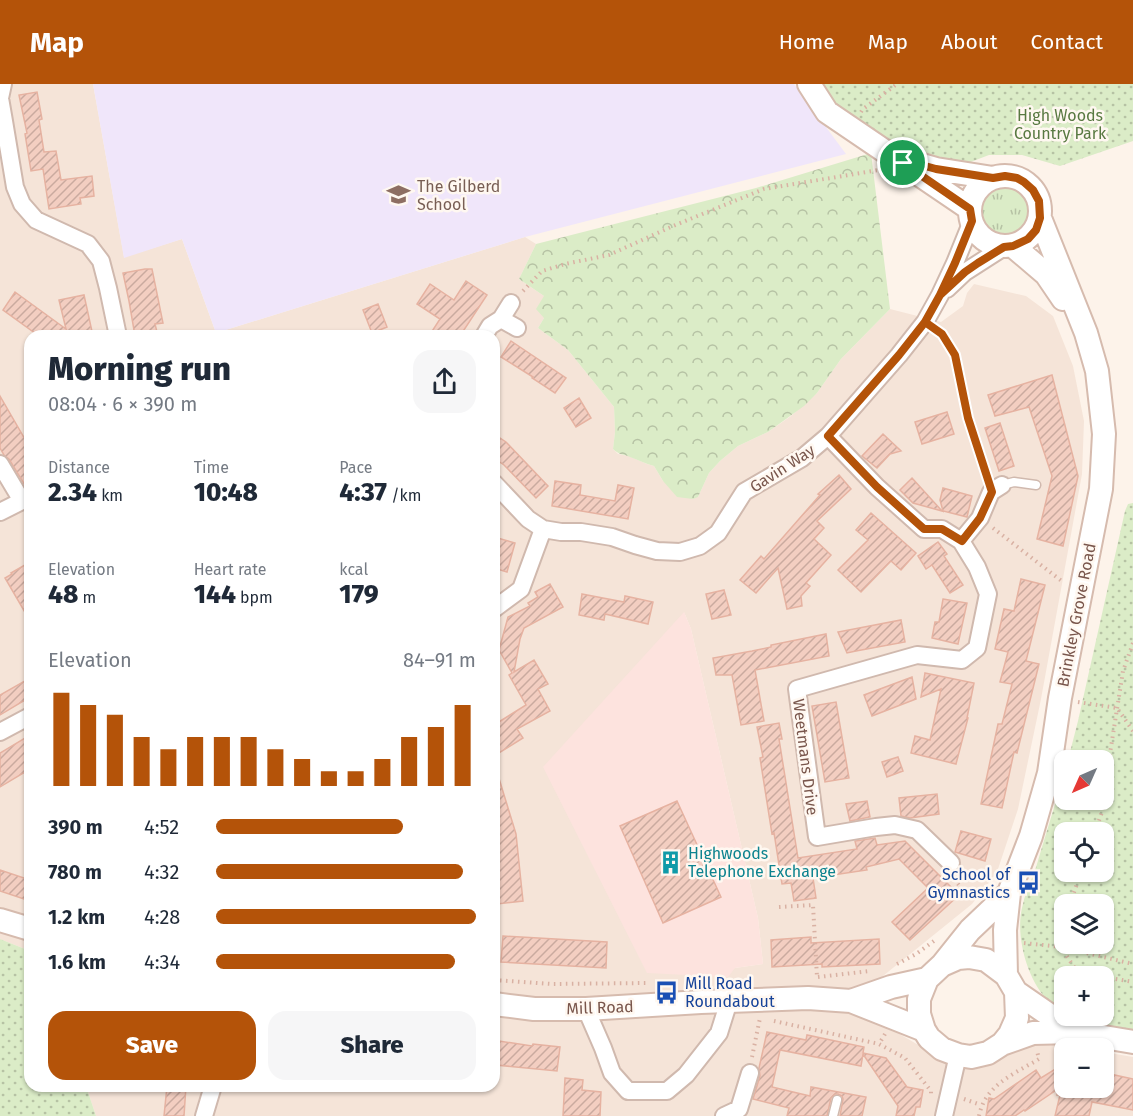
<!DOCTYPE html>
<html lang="en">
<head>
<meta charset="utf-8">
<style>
	body { margin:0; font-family:"Fira Sans",sans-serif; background:#f6f6f7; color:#1f2937; height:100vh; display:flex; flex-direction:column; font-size:22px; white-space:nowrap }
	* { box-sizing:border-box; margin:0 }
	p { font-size:20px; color:#747a83 }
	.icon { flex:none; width:33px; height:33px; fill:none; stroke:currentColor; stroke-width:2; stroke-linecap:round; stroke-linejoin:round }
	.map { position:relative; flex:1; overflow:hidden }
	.details { position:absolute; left:24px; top:246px; width:476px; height:762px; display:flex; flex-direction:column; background:#fff; border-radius:18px; box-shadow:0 2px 4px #0004 }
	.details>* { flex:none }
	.needle { width:39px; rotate:225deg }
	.controls { position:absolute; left:1054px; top:666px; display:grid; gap:12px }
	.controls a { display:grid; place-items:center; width:60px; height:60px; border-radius:12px; background:#fff; box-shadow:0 2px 4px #0004; font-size:30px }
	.pin { position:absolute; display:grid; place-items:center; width:51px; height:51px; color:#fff; margin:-26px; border:3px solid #fff; border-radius:50%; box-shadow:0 2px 6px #0007 }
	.round { display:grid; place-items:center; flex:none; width:63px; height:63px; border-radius:18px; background:#f6f6f7 }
	.overview { display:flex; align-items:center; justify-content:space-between; height:102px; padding:0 24px }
	h1 { font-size:33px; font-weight:800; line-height:45px }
	.stats { display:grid; grid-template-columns:repeat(3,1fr); gap:9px; height:102px; padding:6px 24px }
	.stats div { display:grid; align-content:center }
	.stats b { font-size:26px; font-weight:800 }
	.stats small { font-size:16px; font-weight:400 }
	.stats p { font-size:16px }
	.chart { height:168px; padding:12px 24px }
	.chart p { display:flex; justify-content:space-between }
	.chart svg { width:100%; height:108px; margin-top:6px; stroke:#b45309; stroke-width:6 }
	.primary-button { display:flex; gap:12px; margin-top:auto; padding:12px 24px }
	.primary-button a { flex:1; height:69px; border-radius:18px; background:#b45309; color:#fff; font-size:24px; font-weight:800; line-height:69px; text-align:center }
	.primary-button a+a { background:#f6f6f7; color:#1f2937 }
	ul { padding:0 24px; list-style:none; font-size:20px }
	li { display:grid; grid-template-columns:96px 72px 1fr; align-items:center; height:45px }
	li i { height:15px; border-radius:8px; background:#b45309 }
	header { display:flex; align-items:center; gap:36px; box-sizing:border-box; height:84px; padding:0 30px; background:#b45309; color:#fff }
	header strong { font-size:28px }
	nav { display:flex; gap:33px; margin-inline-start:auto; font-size:21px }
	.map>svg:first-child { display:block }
	.residential { fill:#f5e4d8; fill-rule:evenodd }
	.commercial { fill:#fde3de }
	.education { fill:#f0e6fa }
	.grass { fill:url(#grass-tufts) }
	.forest { fill:url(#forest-crowns) }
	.park { fill:url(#park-dots); fill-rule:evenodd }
	.building { fill:url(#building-hatch); stroke:#e6b2a1; stroke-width:1.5 }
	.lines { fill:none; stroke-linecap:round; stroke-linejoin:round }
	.lane-casing { stroke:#d0b9ae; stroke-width:11 }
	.street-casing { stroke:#d0b9ae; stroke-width:20 }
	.secondary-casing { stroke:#d6bbae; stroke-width:26 }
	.path { stroke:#d9b1a3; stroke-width:4; stroke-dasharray:1.5 4.5; stroke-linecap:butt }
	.lane { stroke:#fff; stroke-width:8 }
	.street { stroke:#fff; stroke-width:16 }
	.secondary { stroke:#fff; stroke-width:22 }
	.route-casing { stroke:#fff; stroke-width:12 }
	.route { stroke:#b45309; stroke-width:8 }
	.labels { text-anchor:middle; stroke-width:5; stroke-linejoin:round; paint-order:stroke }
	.park-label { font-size:16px; fill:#587941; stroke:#fff8f1 }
	.education-label { font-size:16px; fill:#785e54; stroke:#fff8f1; text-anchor:start }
	.street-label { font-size:16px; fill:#79564c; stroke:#fff8f1 }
	.culture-label { font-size:16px; fill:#0d838f; stroke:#fff8f1; text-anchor:start }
	.transit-label { font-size:16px; fill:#164399; stroke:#fff8f1; text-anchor:end }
</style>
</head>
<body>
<header>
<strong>Map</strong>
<nav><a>Home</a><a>Map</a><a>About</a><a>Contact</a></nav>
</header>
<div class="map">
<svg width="1133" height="1032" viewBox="0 0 1133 1032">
	<defs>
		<pattern id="grass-tufts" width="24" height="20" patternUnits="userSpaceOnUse" patternTransform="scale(1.5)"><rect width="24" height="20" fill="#dbecc7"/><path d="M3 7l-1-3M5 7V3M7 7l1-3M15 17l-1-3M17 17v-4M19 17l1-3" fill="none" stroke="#b6c2a4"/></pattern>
		<pattern id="forest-crowns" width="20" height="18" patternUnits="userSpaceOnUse" patternTransform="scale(1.5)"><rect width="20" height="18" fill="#dbecc7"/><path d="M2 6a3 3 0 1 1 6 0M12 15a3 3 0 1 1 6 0" fill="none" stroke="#b6c2a4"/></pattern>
		<pattern id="park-dots" width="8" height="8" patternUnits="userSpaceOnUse" patternTransform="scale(1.5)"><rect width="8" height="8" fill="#dbecc7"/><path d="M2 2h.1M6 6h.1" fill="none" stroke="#b6c2a4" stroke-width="1.8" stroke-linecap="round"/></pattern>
		<pattern id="building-hatch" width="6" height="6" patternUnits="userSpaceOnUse" patternTransform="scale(1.5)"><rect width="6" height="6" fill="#f3cec1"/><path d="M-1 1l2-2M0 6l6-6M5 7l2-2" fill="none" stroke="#caaa9f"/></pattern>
	</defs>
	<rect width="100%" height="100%" fill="#fdf3ea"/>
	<path class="residential" d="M0,0H93L124,173L182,155L216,249L525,153L536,160L519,195L544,212V234L538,244L568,266L614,323L615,348L613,365L618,370L629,372L647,380L654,382L663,397L698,413L709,389L720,377L738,362L768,348L791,332L817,309L841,275L890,225L941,238L963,222L967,209L974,200L1026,212L1053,232L1073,282L1084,337L1082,390L1041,615L1018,725L997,788L972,820L878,896L870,933L953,981L1040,956L1086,964H1065V1004H1104V968L1133,973V1032H96L86,1002H494V252H30V867L0,855ZM684,528L691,545L758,834L763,880L735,884Z"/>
	<path class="commercial" d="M684,528L691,545L758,834L763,880L735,884L728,893L647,889L543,683Z"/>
	<path class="education" d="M93,0H794L846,70L525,153L216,249L182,155L124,174Z"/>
	<path class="grass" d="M981 126a24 24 0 1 1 48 0a24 24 0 1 1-48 0Z"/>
	<path class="forest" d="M871,69L890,225L841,275L817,309L804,322L768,348L738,362L720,377L709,389L698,413L693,415L677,413L663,397L654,382C646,380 639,376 630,373C623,370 619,371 613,365L615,348L614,323L568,266L538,244L544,234L536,225L544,212L519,195L536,160L756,104Z"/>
	<path class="park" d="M816,0H1133V57L1060,82L1022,71H989L968,79L908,70L830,17Z
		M1133,419V949L1097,942L1069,932H1104V892H1065V930C1060,926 1054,923 1050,919C1027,897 1014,850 1023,820C1026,806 1033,794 1037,780C1046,749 1056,718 1065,687V716H1104V676H1068L1078,637L1125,427L1128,420ZM1065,748H1104V788H1065ZM1065,820H1104V860H1065Z
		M0,855L30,867V1002H86L96,1032H0Z"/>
	<path class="building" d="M37,8L42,35L39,36L44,68L56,67L61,96L92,92L94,112L80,114L81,120L49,125L43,85L31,87L25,50L27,49L19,11Z
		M145,185H152L163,239L155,240L158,252H135L129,217L123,189Z
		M466,197L487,211L460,252H429L440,235L417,220L430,200L454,216Z
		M15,208L66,245L59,216L84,211L93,252H39L3,226Z
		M378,220L387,243L372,249L363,226Z
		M511,257L566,294L555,309L532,294L533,293L501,273Z
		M1052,291L1078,392L1063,462L1037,455L1052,392L1029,323L995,332L988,311Z
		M0,312L30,364V403H26L9,375L4,371L0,364Z
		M579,314L591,334L576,343L564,324Z
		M947,328L954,350L922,360L915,338Z
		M1000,339L1014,382L999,387L985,344Z
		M494,350L506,358L548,402L536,414L504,381L494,374Z
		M883,350L901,367L890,370L877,384L862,372Z
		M839,391L851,405L817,437L824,444L814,455L831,471L806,499L810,502L801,512L802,522L787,525L778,484L756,509L740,496L761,472L764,475L820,411L818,410Z
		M912,394L942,427L913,419L900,406Z
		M555,397L581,401L580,411L615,417L618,401L634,404L628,435L552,422Z
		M943,404L972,412L967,433L943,427L940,416Z
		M871,429L916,469L901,486L891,477L861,508L838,486L868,456L856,446Z
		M494,453L515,459L507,488L494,484Z
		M938,458L947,470L944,472L963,501L950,509L932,481L926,485L918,472Z
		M30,478V537L5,494L12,490L11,489Z
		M1021,495L1045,501L1026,577L1039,580L1017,669L1014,668L1002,724L981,720L998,640H1002L1012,600L1000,598L1008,568L995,565L1004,525L1014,527Z
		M550,500L563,523L524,544L520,555L514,588L534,576L548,600L538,605L550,627L517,645L523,654L494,672V641L526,621L509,591L512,589L499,566L508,533L530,522L528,519L538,513L535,508Z
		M724,506L731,531L712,535L706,510Z
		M582,510L624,518L625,512L653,518L648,540L605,530L604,536L579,531Z
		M943,515L967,519L958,560L932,554L935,538H939Z
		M901,536L905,558L856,567L847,569L838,548Z
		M826,550L829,572L755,586L764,637L741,641L732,591H716L713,574L752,567L771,563V561Z
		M925,589L974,599L967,634H968L956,680L911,669L915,652L930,656L941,605L921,613Z
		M912,593L916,615L872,632L864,611Z
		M30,594V613L0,631V611Z
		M836,618L849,694L825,698L812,622Z
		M779,639L782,655H779L798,774L857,765L855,757L875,754L877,761L905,757L959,811L910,856L892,838L928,804L899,775L866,783L867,786L813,794L816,814L794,817L791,799L782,800L774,749L772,750L760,674L763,673L757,643Z
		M30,651V685L0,703V669Z
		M898,673L903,687L887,693L882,678Z
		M497,688L516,750L523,817L497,820L494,787V689Z
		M937,710L939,730L910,734L901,732L899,714Z
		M677,717L721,813L663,839L620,742Z
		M867,717L870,733L850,737L846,720Z
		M961,747L991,755L985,777L955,768Z
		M0,786L30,796V817L0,807Z
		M503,852L607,858L606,884L501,878Z
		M811,853V859L879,855L880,880L822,883V880L772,883L771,856Z
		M767,948L806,956L807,951L864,963L863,969L886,974L907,1003L923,1006L920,1023H916L914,1032H896L898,1022L863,970L861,982L780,966L772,1003L810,1012L811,1003L866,1013L862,1032H840L843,1015L842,1012L838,1010H835L831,1014L827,1032H787L789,1024L753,1015L760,992L759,984Z
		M499,957L532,962L533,960L560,963L557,987L496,981Z
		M1065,979V1000L1060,1004H1107L1110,990L1133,995V1026L1092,1018L1089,1032H1055L1060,1011H1057L1058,1005L1025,1027L1024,1026L1015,1032H986L989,1014L994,1015L1036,986L1041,994Z
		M565,994L583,996L582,1006L601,1008L600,1032H563Z
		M167,1002H186L184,1032H164Z"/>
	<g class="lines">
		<defs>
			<path id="lane" d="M1002,401L1014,398L1036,401
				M833,1032L837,1016"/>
			<path id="street" d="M3,0L0,14L4,37L15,103L22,120L36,136L88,160L101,177L108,204L118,252
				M947,205L965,188L1004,163
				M501,235L517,244
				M484,252L490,242L501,235L511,219
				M828,352L877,403L924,445H942L961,457L977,483L988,510L977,564L962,576L917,571L797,605L817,753L876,743L895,741L917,746L951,779
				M0,380L22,417
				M494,399L528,435L543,445L561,448H581L612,453L635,461L657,467L680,468L700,462L718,449L744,408L802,374L828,352L899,271L925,238L940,211L955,179L972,137
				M0,428L30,413
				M961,457L980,434L991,408L1002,401
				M494,525L521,505L543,445
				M0,648L30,632
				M586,925L603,964L612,989L628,1007H667L686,991L719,949L729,917
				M204,1032L213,1002
				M724,1032L739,1025L750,989
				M944,1032L958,971"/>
			<path id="secondary" d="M809,0L827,28L970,125
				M912,78L936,85L993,94
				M970 127a35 35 0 1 1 70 0a35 35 0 1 1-70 0Z
				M1013,162L1046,190L1063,215
				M0,836L30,845
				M942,881L970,846L1009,809
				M1006,891L1005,846L1009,809L1031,752L1049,689L1060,614L1101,405L1104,350L1097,287L1086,249L1040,134
				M1016,908L1074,948
				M851,917L891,903L927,895
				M494,920L534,925H586L701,918L808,914L851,917L924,946
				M1002,960L1010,950L1017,934L1016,908L1006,891L986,876L969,873L958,874L942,881L927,895L919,915V930L924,946L929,954L942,965L958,971L971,973L988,969L1002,960L1033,949L1074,948L1133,958"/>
		</defs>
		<use href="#lane" class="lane-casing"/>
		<use href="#street" class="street-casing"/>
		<use href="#secondary" class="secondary-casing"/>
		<path class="path" d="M861,28L863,25L897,0
			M523,207L542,187L565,180L609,171L673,142L764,105L879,86
			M937,247C962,265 961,308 968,336C974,355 981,374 987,393
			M993,444L1063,498
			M1078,618L1117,624L1133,647
			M1095,748L1103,725L1108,682L1123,587L1133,559
			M954,795L972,817
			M1070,820L1081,788
			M779,823L813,821L817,893
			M1065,842L1061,863L1133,880
			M1024,859L1061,863L1074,883L1103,892
			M897,880L916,870L934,857
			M818,893L870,887
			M1104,893L1133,898
			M494,896L552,900L646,899
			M774,937L879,960
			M885,950L879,960L905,974L931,1007V1010
			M752,973L760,934
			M964,1015L981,1021
			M979,1032C985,1001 1014,990 1039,975L1037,967"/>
		<use href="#lane" class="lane"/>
		<use href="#street" class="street"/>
		<use href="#secondary" class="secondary"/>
	</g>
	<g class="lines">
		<defs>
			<path id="route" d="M903,79L970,125L972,137L955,179L940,211L925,238L942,250L955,271L968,334L992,408L980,434L962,457L942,445H924L877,403L828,352L899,271L925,238L940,211L965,188L978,179L1004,163L1013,162L1028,155L1036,146L1040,134L1039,117L1033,106L1024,98L1017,94L1005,92L993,94L936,85L896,74L903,79"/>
		</defs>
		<use href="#route" class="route-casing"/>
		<use href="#route" class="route"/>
	</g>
	<defs>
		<symbol id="school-bare" viewBox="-9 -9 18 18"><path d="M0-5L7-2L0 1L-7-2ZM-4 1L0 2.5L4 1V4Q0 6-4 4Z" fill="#8d6e63" stroke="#fff8f1" stroke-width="2.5" paint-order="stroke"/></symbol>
		<symbol id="building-bare" viewBox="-9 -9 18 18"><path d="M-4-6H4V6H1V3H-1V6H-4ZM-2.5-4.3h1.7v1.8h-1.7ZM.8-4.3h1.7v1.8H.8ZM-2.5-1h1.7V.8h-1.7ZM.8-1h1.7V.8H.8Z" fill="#0f9aa8" stroke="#fff8f1" stroke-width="2.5" paint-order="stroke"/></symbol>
		<symbol id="bus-bare" viewBox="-9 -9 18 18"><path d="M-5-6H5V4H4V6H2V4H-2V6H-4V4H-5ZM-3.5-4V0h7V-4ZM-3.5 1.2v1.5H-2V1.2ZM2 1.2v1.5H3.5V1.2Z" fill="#1a4fb4" stroke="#fff8f1" stroke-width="2.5" paint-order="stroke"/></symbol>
	</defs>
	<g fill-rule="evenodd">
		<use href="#school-bare" x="382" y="94" width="33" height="33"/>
		<use href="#building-bare" x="654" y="762" width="33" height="33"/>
		<use href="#bus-bare" x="1012" y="782" width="33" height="33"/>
		<use href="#bus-bare" x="650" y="892" width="33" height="33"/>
	</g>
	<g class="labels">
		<g class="park-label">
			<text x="1060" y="37">High Woods<tspan x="1060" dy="18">Country Park</tspan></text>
		</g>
		<g class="education-label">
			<text x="417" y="108">The Gilberd<tspan x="417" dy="18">School</tspan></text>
		</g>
		<g class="street-label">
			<text transform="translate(782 384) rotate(-33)" y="6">Gavin Way</text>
			<text transform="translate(1076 531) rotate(-79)" y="6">Brinkley Grove Road</text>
			<text transform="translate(806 673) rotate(83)" y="6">Weetmans Drive</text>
			<text transform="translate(600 923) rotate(-2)" y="6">Mill Road</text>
		</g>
		<g class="culture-label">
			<text x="688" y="775">Highwoods<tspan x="688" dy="18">Telephone Exchange</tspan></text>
		</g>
		<g class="transit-label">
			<text x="1010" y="796">School of<tspan x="1010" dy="18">Gymnastics</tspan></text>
			<text x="685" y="905" text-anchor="start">Mill Road<tspan x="685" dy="18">Roundabout</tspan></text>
		</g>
	</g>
</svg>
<div class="controls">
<a><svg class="needle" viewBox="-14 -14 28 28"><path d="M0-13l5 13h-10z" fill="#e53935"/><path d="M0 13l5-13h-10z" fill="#747a83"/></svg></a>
<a><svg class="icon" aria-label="locate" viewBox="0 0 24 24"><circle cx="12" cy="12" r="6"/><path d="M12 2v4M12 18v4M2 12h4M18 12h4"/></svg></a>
<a><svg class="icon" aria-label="layers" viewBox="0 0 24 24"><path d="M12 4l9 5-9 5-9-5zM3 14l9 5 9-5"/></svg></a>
<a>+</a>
<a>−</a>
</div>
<div class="pin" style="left:903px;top:79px;background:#1e9e55"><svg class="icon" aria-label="arrive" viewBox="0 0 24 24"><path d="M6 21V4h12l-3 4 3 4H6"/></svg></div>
<section class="details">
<div class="overview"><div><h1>Morning run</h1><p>08:04 · 6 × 390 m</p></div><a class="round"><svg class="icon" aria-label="share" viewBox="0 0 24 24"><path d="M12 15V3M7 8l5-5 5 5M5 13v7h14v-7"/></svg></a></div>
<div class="stats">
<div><p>Distance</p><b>2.34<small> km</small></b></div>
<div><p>Time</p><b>10:48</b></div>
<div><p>Pace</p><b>4:37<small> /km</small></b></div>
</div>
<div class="stats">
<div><p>Elevation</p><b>48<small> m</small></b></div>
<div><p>Heart rate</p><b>144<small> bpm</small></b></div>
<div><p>kcal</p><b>179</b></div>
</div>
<div class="chart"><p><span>Elevation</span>84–91 m</p>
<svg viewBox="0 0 160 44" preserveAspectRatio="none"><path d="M5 44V6M15 44V11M25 44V15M35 44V24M45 44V29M55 44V24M65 44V24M75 44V24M85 44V29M95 44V33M105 44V38M115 44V38M125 44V33M135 44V24M145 44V20M155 44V11"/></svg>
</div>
<ul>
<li><b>390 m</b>4:52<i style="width:72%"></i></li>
<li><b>780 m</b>4:32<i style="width:95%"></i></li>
<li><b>1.2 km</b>4:28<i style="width:100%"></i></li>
<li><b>1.6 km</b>4:34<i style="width:92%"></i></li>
</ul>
<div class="primary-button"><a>Save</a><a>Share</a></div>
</section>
</div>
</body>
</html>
